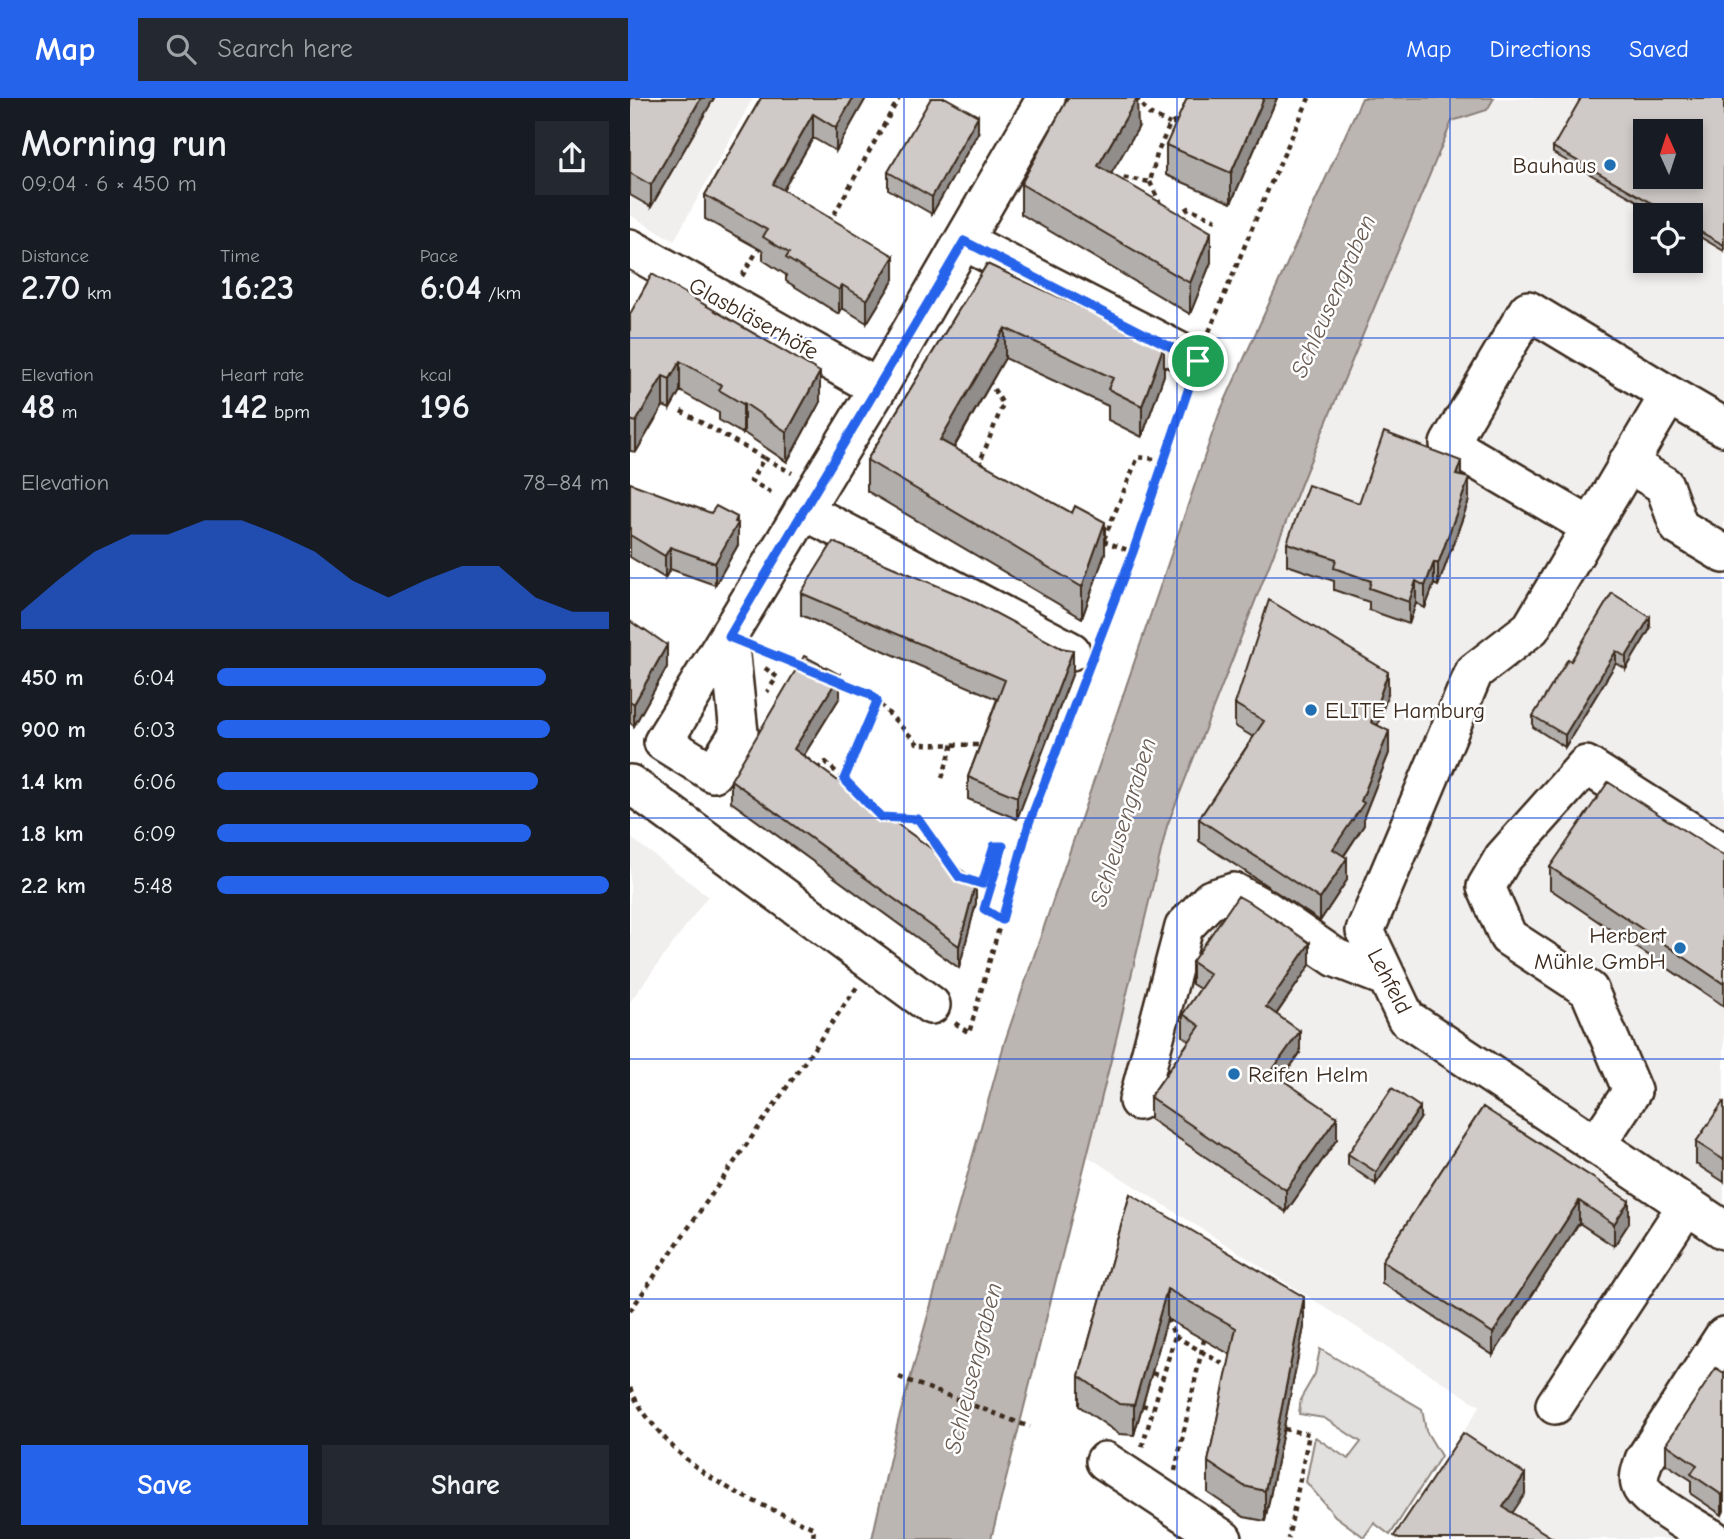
<!DOCTYPE html>
<html lang="en">
<head>
<meta charset="utf-8">
<style>
	body { margin:0; font-family:"Comic Neue",sans-serif; background:#242831; color:#f1f3f6; height:100vh; display:flex; flex-direction:column; font-size:26px; white-space:nowrap }
	* { box-sizing:border-box; margin:0 }
	p { font-size:23px; color:#9ea1a6 }
	.icon { flex:none; width:38px; height:38px; fill:none; stroke:currentColor; stroke-width:2; stroke-linecap:round; stroke-linejoin:round }
	.map { position:relative; flex:1; overflow:hidden }
	.panel { display:flex; flex-direction:column; background:#171b24; width:630px }
	.panel>* { flex:none }
	.needle { width:46px; rotate:357deg }
	.buttons { position:absolute; left:1003px; top:21px; display:grid; gap:14px }
	.buttons a { display:grid; place-items:center; width:70px; height:70px; border-radius:0px; background:#171b24; box-shadow:0 4px 10px #0003; font-size:35px }
	.pin { position:absolute; display:grid; place-items:center; width:60px; height:60px; color:#fff; margin:-30px; border:4px solid #fff; border-radius:50%; box-shadow:0 2px 7px #0007 }
	.round { display:grid; place-items:center; flex:none; width:74px; height:74px; border-radius:0px; background:#242831 }
	.summary { display:flex; align-items:center; justify-content:space-between; height:119px; padding:0 21px }
	h1 { font-size:38px; font-weight:800; line-height:52px }
	.metrics { display:grid; grid-template-columns:repeat(3,1fr); gap:10px; height:119px; padding:7px 21px }
	.metrics div { display:grid; align-content:center }
	.metrics b { font-size:35px; font-weight:800 }
	.metrics small { font-size:19px; font-weight:400 }
	.metrics p { font-size:19px }
	.chart { height:196px; padding:14px 21px }
	.chart p { display:flex; justify-content:space-between }
	.chart svg { width:100%; height:126px; margin-top:7px; fill:#2563eb; opacity:.7 }
	.primary-button { display:flex; gap:14px; margin-top:auto; padding:14px 21px }
	.primary-button a { flex:1; height:80px; border-radius:0px; background:#2563eb; color:#fff; font-size:28px; font-weight:800; line-height:80px; text-align:center }
	.primary-button a+a { background:#242831; color:#f1f3f6 }
	ul { padding:0 21px; list-style:none; font-size:23px }
	li { display:grid; grid-template-columns:112px 84px 1fr; align-items:center; height:52px }
	li i { height:18px; border-radius:9px; background:#2563eb }
	header { display:flex; align-items:center; gap:42px; box-sizing:border-box; height:98px; padding:0 35px; background:#2563eb; color:#fff }
	header strong { font-size:33px }
	nav { display:flex; gap:38px; margin-inline-start:auto; font-size:24px }
	.search { width:490px; height:63px; background:#242831; display:flex; align-items:center; gap:18px; box-sizing:border-box; padding:0 24px; border-radius:0px; color:#9ea1a6; font-size:26px }
	main { display:flex; flex:1; min-height:0 }
	.map>svg:first-child { display:block }
	.built { fill:#f1efee; fill-rule:evenodd }
	.green { fill:#e2e0de; stroke:#8e857e; stroke-width:2 }
	.water { fill:#bcb6b3; stroke:#887e77; stroke-width:2 }
	.lines { fill:none; stroke-linecap:round; stroke-linejoin:round }
	.minor-casing { stroke:#3b2a1e; stroke-width:42 }
	.path { stroke:#3b2a1e; stroke-width:4.5; stroke-dasharray:5 5; stroke-linecap:butt }
	.minor { stroke:#fff; stroke-width:37 }
	.wall { fill:#b2aeab; stroke:#3b2a1e; stroke-width:2 }
	.shaded-wall { fill:#918d8b; stroke:#3b2a1e; stroke-width:2 }
	.building { fill:#cfcac7; stroke:#3b2a1e; stroke-width:2; fill-rule:evenodd }
	.route-casing { stroke:#fff; stroke-width:14 }
	.route { stroke:#2563eb; stroke-width:9 }
	.grid { fill:none; stroke:#1d4ed8; stroke-width:2; stroke-opacity:0.55 }
	.poi-dot { fill:#1f6fb2; stroke:#fff; stroke-width:2.5 }
	.labels { text-anchor:middle; stroke-width:5; stroke-linejoin:round; paint-order:stroke }
	.poi-label { font-size:23px; fill:#3b2a1e; stroke:#fff; text-anchor:end }
	.street-label { font-size:23px; fill:#3b2a1e; stroke:#fff }
	.water-label { font-size:24px; font-style:italic; fill:#685b52; stroke:#fff }
</style>
</head>
<body>
<header>
<strong>Map</strong>
<div class="search"><svg class="icon" aria-label="search" viewBox="0 0 24 24"><circle cx="10" cy="10" r="6"/><path d="M15 15l6 6"/></svg>Search here</div>
<nav><a>Map</a><a>Directions</a><a>Saved</a></nav>
</header>
<main>
<section class="panel">
<div class="summary"><div><h1>Morning run</h1><p>09:04 · 6 × 450 m</p></div><a class="round"><svg class="icon" aria-label="share" viewBox="0 0 24 24"><path d="M12 15V3M7 8l5-5 5 5M5 13v7h14v-7"/></svg></a></div>
<div class="metrics">
<div><p>Distance</p><b>2.70<small> km</small></b></div>
<div><p>Time</p><b>16:23</b></div>
<div><p>Pace</p><b>6:04<small> /km</small></b></div>
</div>
<div class="metrics">
<div><p>Elevation</p><b>48<small> m</small></b></div>
<div><p>Heart rate</p><b>142<small> bpm</small></b></div>
<div><p>kcal</p><b>196</b></div>
</div>
<div class="chart"><p><span>Elevation</span>78–84 m</p>
<svg viewBox="0 0 160 44" preserveAspectRatio="none"><path d="M0 44V38L10 27L20 17L30 11L40 11L50 6L60 6L70 11L80 17L90 27L100 33L110 27L120 22L130 22L140 33L150 38L160 38V44z"/></svg>
</div>
<ul>
<li><b>450 m</b>6:04<i style="width:84%"></i></li>
<li><b>900 m</b>6:03<i style="width:85%"></i></li>
<li><b>1.4 km</b>6:06<i style="width:82%"></i></li>
<li><b>1.8 km</b>6:09<i style="width:80%"></i></li>
<li><b>2.2 km</b>5:48<i style="width:100%"></i></li>
</ul>
<div class="primary-button"><a>Save</a><a>Share</a></div>
</section>
<div class="map">
<svg width="1094" height="1441" viewBox="0 0 1094 1441">
	<rect width="100%" height="100%" fill="#fff"/>
	<filter id="ink" filterUnits="userSpaceOnUse"><feTurbulence type="fractalNoise" baseFrequency=".0143" numOctaves="2"/><feDisplacementMap in="SourceGraphic" scale="14" xChannelSelector="R" yChannelSelector="G"/><feConvolveMatrix kernelMatrix="1 2 1 2 8 2 1 2 1" color-interpolation-filters="sRGB"/></filter>
	<g filter="url(#ink)">
		<path class="built" d="M0,0H123L44,143L0,117Z
			M864,0H1094V1441H765L850,1308L457,1058L537,728L676,373L822,23L857,12ZM1015,33H1060V79H1015ZM1015,117H1060V163H1015Z
			M0,739L78,798L0,904Z"/>
		<path class="green" d="M690,1251L792,1311L796,1333L811,1358L760,1437L744,1425L734,1439L705,1418L676,1384L685,1339L718,1361L731,1344L694,1320L669,1316L671,1300L685,1276Z"/>
		<path class="water" d="M732,0H864L857,12L822,23L676,373L537,728L483,954L361,1441H242L268,1324L375,943L589,316Z"/>
		<g class="lines">
			<defs>
				<path id="minor" d="M334,143L568,263
					M0,150L248,290L416,0
					M1094,329L1039,297L901,530L844,574L735,833L776,920L1094,1132
					M997,365L1034,387L1049,429L1094,456
					M173,412L441,553
					M961,429L819,346L898,212L1039,297
					M99,539L109,635L83,675L33,644C106,527 175,408 248,290
					M0,686L301,907
					M508,1003L554,829L581,801L604,794L635,811L706,860L757,880
					M966,1047L1002,993L959,892L878,839L856,789L873,760L956,667L1094,755
					M925,1307L1057,1107
					M475,1363L593,1441
					M1083,1441C1068,1432 1016,1403 1011,1389C1007,1381 1011,1371 1014,1362L1094,1238"/>
			</defs>
			<use href="#minor" class="minor-casing"/>
			<path class="path" d="M506,0L519,16L540,26
				M520,84L531,108
				M487,85L491,79L520,84L527,56L540,26L552,21
				M547,118L559,110L586,122
				M198,120L201,122L269,0
				M112,178L131,147
				M579,234L637,94L679,0
				M51,313L134,360L121,383L145,397
				M134,360L162,375
				M354,367L350,364L373,306L358,282
				M474,441L508,359L534,362
				M473,443L503,454
				M470,540L503,454L558,292
				M132,552L173,568
				M135,570L147,579L137,594
				M207,582L240,596L288,646L348,647
				M187,671L196,664L236,704
				M312,680L323,646
				M210,689L247,603
				M253,719L288,721L319,765
				M342,783L352,786L364,748H373L354,811L372,822
				M325,925L339,935L399,725L454,581
				M0,1213L227,889
				M545,1238L603,1272
				M522,1275L532,1279
				M269,1279L400,1329
				M0,1290C6,1304 16,1318 26,1330C69,1384 124,1403 184,1430L183,1441
				M512,1307L523,1310
				M654,1331L679,1336L658,1441
				M512,1349L545,1238L537,1221
				M545,1373L574,1242"/>
			<use href="#minor" class="minor"/>
		</g>
		<path class="wall" d="M0,0H84L21,109L0,97Z
			M131,0H236L206,53L183,40L153,92L264,181L237,225L212,210L209,216L156,183V177L133,162V153L75,121V97Z
			M647,0L601,105L536,77V47Z
			M1094,0V153L1060,133V117H1032L923,55V49Z
			M508,30L481,75L581,164L560,216L391,116V86Z
			M348,35L302,116L258,91V74Z
			M357,166L534,277L512,339L478,322V308L375,260L324,350L475,455L452,520L237,393V362Z
			M0,216L190,304L157,364L114,335L113,336L89,322V315L50,293L40,311L33,308L6,354L0,353Z
			M831,378L839,402L808,488L804,486L795,510L786,505L779,526L739,512V504L704,492V483L657,467V445L729,405Z
			M0,385L108,447L85,487L40,471L35,480L0,459Z
			M171,495L431,550L443,574L387,721L338,701V679L367,601L171,517Z
			M0,523L37,569L4,628L0,625Z
			M1020,531L996,571L986,565L935,649L903,629V618L941,563Z
			M758,596L747,628L759,655L734,718V727L714,758L717,782L690,823L569,743V721L623,639L605,628V606Z
			M210,599L174,657L346,805L329,870L101,704V682Z
			M1094,758V908L920,791V769Z
			M562,864L680,867L646,917L670,955L652,981L707,1041L656,1114L520,1021V999L559,943L553,938V916L570,891L562,886Z
			M1094,1005V1084L1066,1066V1044Z
			M853,1009L999,1125L984,1148L949,1125L863,1257L752,1185V1163Z
			M790,1021L746,1086L718,1067V1056Z
			M500,1096L674,1229L635,1423L614,1419L578,1395V1364L601,1257L537,1221L504,1337L489,1336L449,1308V1278Z
			M1094,1275L1092,1417L1061,1396V1382L1036,1366V1346Z"/>
		<path class="shaded-wall" d="M71,0H84L21,109V87Z
			M223,0H236L206,53V30Z
			M507,0L508,30L468,98V68Z
			M634,0H647L601,105V75Z
			M183,16V40L143,109V86Z
			M348,18V35L302,116V99Z
			M581,134V164L560,216V185Z
			M264,158V181L237,225V202Z
			M212,187V210L209,216V192Z
			M375,230V260L310,373V342Z
			M534,247V277L512,339V308Z
			M50,263V293L40,311V281Z
			M190,274V304L157,364V334Z
			M33,278V308L6,354V324Z
			M114,305V335L113,336V306Z
			M831,363V385L826,377Z
			M839,380V402L808,488V466Z
			M107,419V427L108,425V447L85,487V465Z
			M475,424V455L452,520V489Z
			M40,449V471L35,480V458Z
			M804,464V486L795,510V488Z
			M786,483V505L779,526V504Z
			M1020,519V531L996,571V559Z
			M37,547V569L4,628V606Z
			M443,552V574L387,721V699Z
			M986,553V565L935,649V637Z
			M758,574V596L741,646V624Z
			M210,577V599L164,673V651Z
			M759,633V655L734,718V727L703,774V751L731,703Z
			M717,760V782L690,823V801Z
			M346,783V805L329,870V848Z
			M680,845V867L636,931V909Z
			M670,933V955L641,996V974Z
			M790,1009V1021L746,1086V1074Z
			M707,1019V1041L656,1114V1092Z
			M949,1103V1125L863,1257V1235Z
			M999,1103V1125L984,1148V1126Z
			M537,1191V1221L504,1337V1307Z
			M674,1199V1229L635,1423V1393Z
			M895,1376V1396L873,1429V1409Z
			M1094,1394V1413L1092,1417V1397Z"/>
		<path class="building" d="M0,0H71L21,87L0,75Z
			M131,0H223L206,30L183,16L143,86L264,158L237,202L212,187L209,192L156,160L159,155L133,139L137,132L75,97Z
			M301,0H316L348,18L302,99L258,74Z
			M438,0H507L468,68L581,134L560,185L391,86Z
			M557,0H634L601,75L536,47Z
			M951,0H1094V147L1060,128V117H1043L923,49ZM1015,33H1060V79H1015Z
			M357,166L534,247L512,308L478,291L483,280L375,230L310,342L442,415L445,408L475,424L452,489L237,362Z
			M22,176L190,274L157,334L114,305L113,306L89,292L92,287L50,263L40,281L33,278L6,324L0,322V216Z
			M754,334L831,363L826,377L839,380L808,466L804,464L795,488L786,483L779,504L739,490L741,483L704,470L706,461L657,445L678,387L729,405Z
			M0,385L81,415L86,408L107,419L105,424L108,425L85,465L40,449L35,458L0,437Z
			M203,444L339,501L431,550L443,552L387,699L338,679L375,582L171,495Z
			M982,495L1020,519L996,559L986,553L935,637L903,618L938,561L941,563Z
			M639,502L758,574L741,624L759,633L731,703L734,705L703,751L717,760L690,801L569,721L634,623L605,606Z
			M0,523L13,532L14,531L37,547L4,606L0,603Z
			M174,558L210,577L164,651L346,783L329,848L101,682Z
			M978,684L1094,758V886L920,769Z
			M608,798L624,807L680,845L636,909L670,933L641,974L707,1019L656,1092L520,999L570,928L553,916L580,876L562,864Z
			M762,990L790,1009L746,1074L718,1056Z
			M1093,1004L1094,1005V1062L1066,1044Z
			M853,1009L999,1103L984,1126L949,1103L863,1235L752,1163Z
			M500,1096L674,1199L635,1393L614,1388L578,1364L606,1230L537,1191L504,1307L489,1306L449,1278Z
			M1086,1270L1094,1275V1394L1092,1397L1061,1376L1067,1367L1036,1346Z
			M833,1335L895,1376L873,1409L924,1441H769L764,1438Z"/>
	</g>
	<g class="lines" filter="url(#ink)">
		<defs>
			<path id="route" d="M334,143L568,263L503,454L399,725L372,822L354,811L373,748H364L352,786L329,779L288,721L251,719L214,681L247,603L240,596L99,539C176,406 257,276 334,143Z"/>
		</defs>
		<use href="#route" class="route-casing"/>
		<use href="#route" class="route"/>
	</g>
	<path class="grid" d="M274,0V1441M547,0V1441M820,0V1441M0,240H1094M0,480H1094M0,720H1094M0,961H1094M0,1201H1094"/>
	<g class="poi-dot">
		<circle cx="980" cy="67" r="7"/>
		<circle cx="681" cy="612" r="7"/>
		<circle cx="1050" cy="850" r="7"/>
		<circle cx="604" cy="976" r="7"/>
	</g>
	<g class="labels">
		<g class="poi-label">
			<text x="966" y="75">Bauhaus</text>
			<text x="695" y="620" text-anchor="start">ELITE Hamburg</text>
			<text x="1036" y="845">Herbert<tspan x="1036" dy="26">Mühle GmbH</tspan></text>
			<text x="618" y="984" text-anchor="start">Reifen Helm</text>
		</g>
		<g class="street-label">
			<text transform="translate(124 220) rotate(29)" y="8">Glasbläserhöfe</text>
			<text transform="translate(760 883) rotate(63)" y="8">Lehfeld</text>
		</g>
		<g class="water-label">
			<text transform="translate(703 198) rotate(-66)" y="8">Schleusengraben</text>
			<text transform="translate(493 724) rotate(-73)" y="8">Schleusengraben</text>
			<text transform="translate(343 1270) rotate(-76)" y="8">Schleusengraben</text>
		</g>
	</g>
</svg>
<div class="buttons">
<a><svg class="needle" viewBox="-14 -14 28 28"><path d="M0-13l5 13h-10z" fill="#e53935"/><path d="M0 13l5-13h-10z" fill="#9ea1a6"/></svg></a>
<a><svg class="icon" aria-label="locate" viewBox="0 0 24 24"><circle cx="12" cy="12" r="6"/><path d="M12 2v4M12 18v4M2 12h4M18 12h4"/></svg></a>
</div>
<div class="pin" style="left:568px;top:263px;background:#1e9e55"><svg class="icon" aria-label="arrive" viewBox="0 0 24 24"><path d="M6 21V4h12l-3 4 3 4H6"/></svg></div>
</div>
</main>
</body>
</html>
